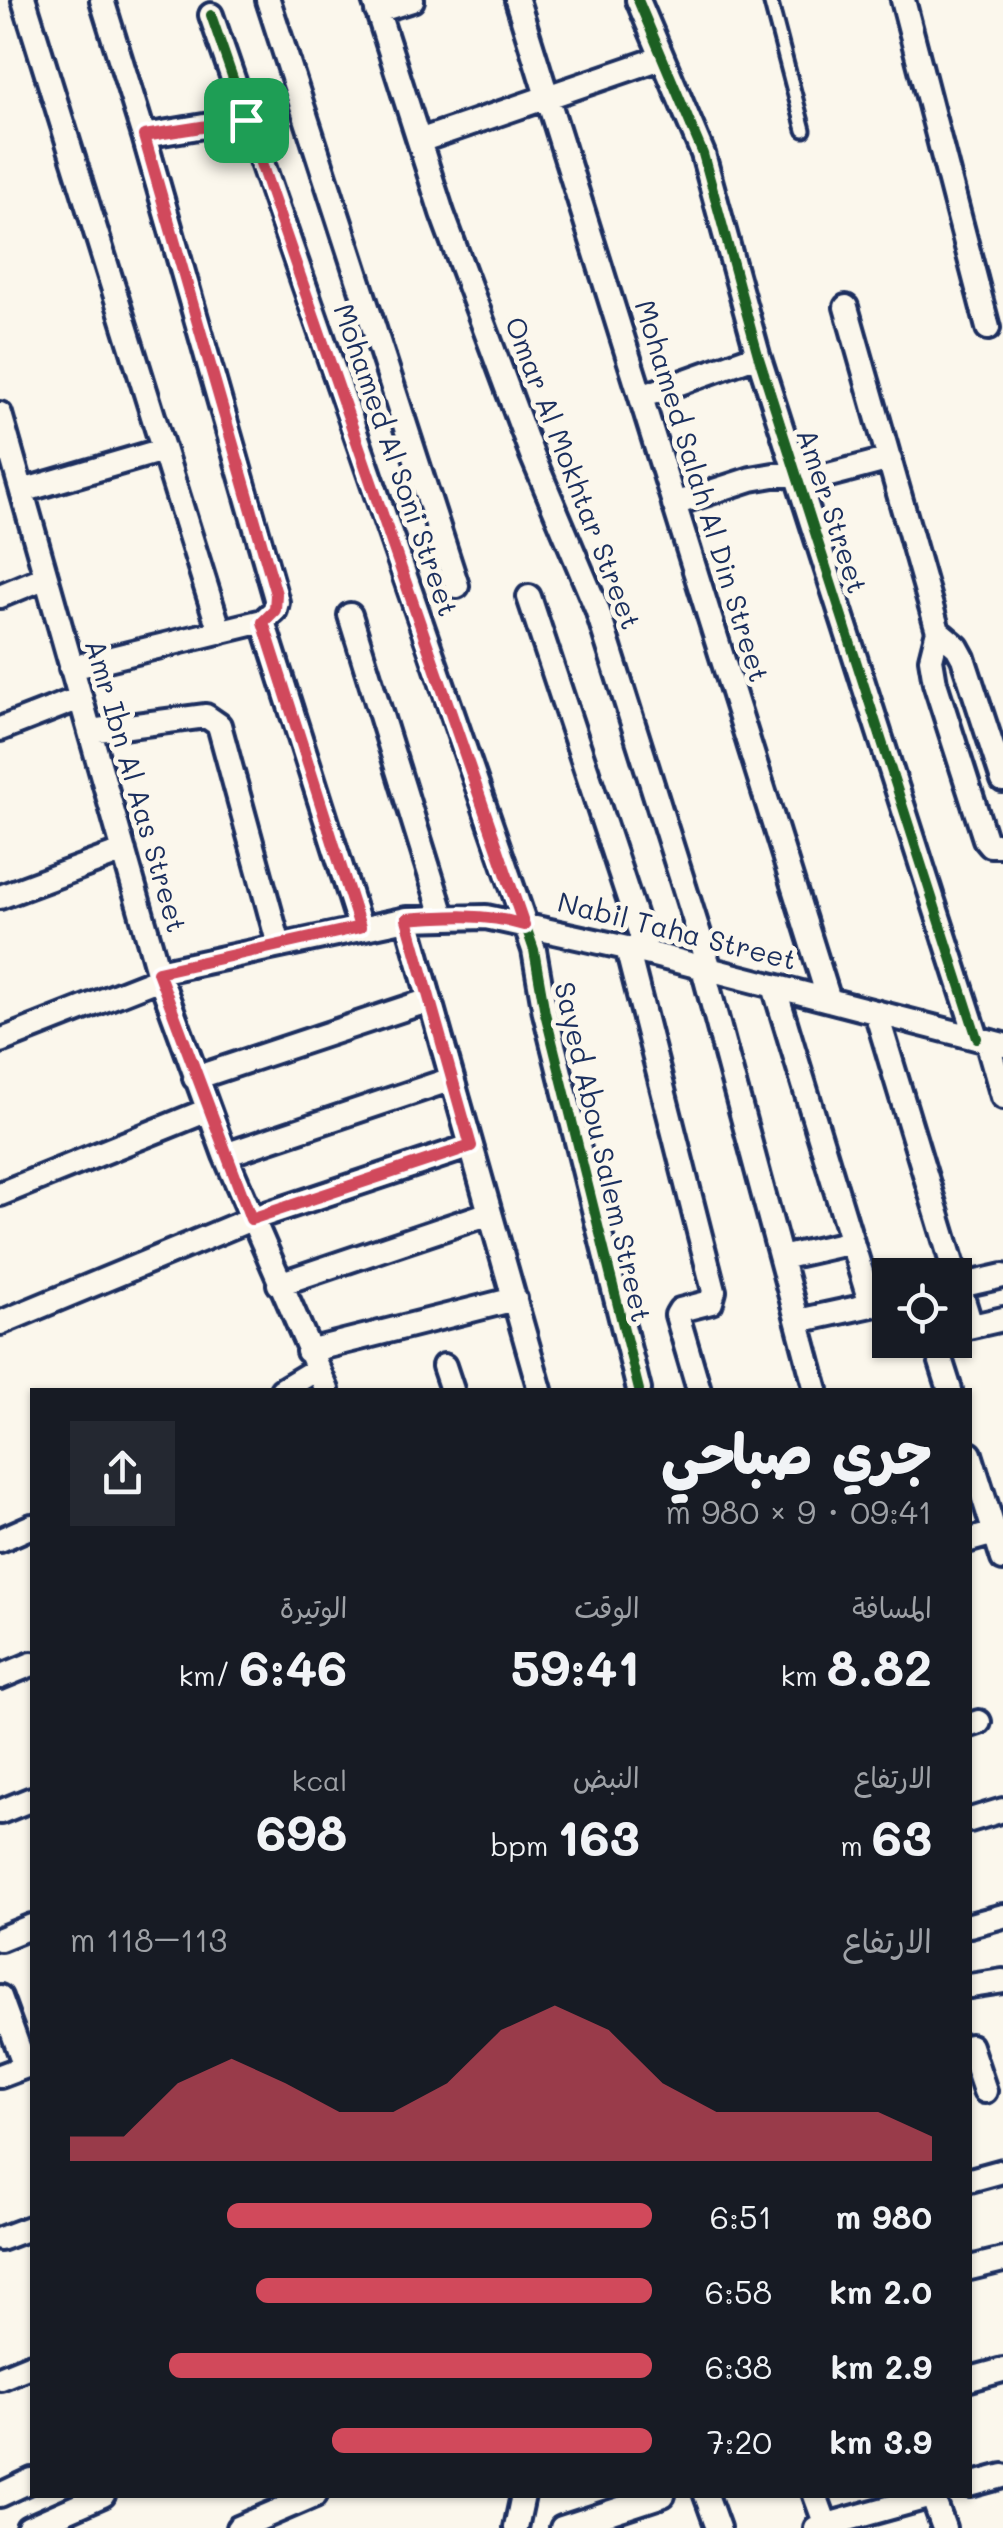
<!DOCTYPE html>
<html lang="ar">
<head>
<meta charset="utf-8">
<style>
	body { margin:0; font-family:Mali,"Playpen Sans Arabic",sans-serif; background:#242831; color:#f1f3f6; direction:rtl; height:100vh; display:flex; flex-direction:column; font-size:38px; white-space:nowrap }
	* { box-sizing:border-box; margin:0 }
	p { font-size:32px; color:#9ea1a6 }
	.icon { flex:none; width:55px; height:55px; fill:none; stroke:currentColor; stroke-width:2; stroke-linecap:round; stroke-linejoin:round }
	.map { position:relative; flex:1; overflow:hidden; direction:ltr }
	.side { position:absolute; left:30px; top:1388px; width:942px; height:1110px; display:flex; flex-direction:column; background:#171b24; border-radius:0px; box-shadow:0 2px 8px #0004; direction:rtl }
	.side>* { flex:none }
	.buttons { position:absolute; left:872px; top:1258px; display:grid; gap:20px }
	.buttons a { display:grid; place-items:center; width:100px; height:100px; border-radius:0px; background:#171b24; box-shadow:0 2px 8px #0004; font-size:50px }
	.pin { position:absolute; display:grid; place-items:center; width:85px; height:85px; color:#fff; margin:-42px; border-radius:20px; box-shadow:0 5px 15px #0006 }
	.round { display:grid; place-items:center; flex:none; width:105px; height:105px; border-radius:0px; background:#242831 }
	.summary { display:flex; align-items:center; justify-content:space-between; height:170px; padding:0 40px }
	h1 { font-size:55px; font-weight:800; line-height:75px }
	.metrics { display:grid; grid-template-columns:repeat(3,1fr); gap:15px; height:170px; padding:10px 40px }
	.metrics div { display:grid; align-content:center }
	.metrics b { font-size:50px; font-weight:800 }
	.metrics small { font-size:28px; font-weight:400 }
	.metrics p { font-size:28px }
	.chart { height:280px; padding:20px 40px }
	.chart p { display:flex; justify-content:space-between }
	.chart svg { width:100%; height:180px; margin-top:10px; fill:#d1495b; opacity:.7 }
	ul { padding:0 40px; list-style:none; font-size:32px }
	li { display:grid; grid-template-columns:160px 120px 1fr; align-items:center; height:75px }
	li i { height:25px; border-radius:12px; background:#d1495b }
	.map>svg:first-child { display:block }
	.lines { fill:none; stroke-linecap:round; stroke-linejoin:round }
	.service-casing { stroke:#1b2f5e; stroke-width:19 }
	.minor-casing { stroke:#1b2f5e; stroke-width:30 }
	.service { stroke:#fbf7ec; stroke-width:11 }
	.minor { stroke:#fbf7ec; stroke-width:22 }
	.cycleway-casing { stroke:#fbf7ec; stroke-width:16 }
	.cycleway { stroke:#1b5e20; stroke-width:10 }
	.route-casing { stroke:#fff; stroke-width:20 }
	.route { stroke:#d1495b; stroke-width:12 }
	.labels { text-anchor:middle; stroke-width:10; stroke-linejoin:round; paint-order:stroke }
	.street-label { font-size:28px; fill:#1b2f5e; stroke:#fbf7ec }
</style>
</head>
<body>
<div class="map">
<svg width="1003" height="2528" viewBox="0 0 1003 2528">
	<rect width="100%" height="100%" fill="#fbf7ec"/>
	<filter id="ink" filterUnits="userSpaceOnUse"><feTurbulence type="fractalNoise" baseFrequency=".01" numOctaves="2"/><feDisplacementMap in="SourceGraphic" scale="20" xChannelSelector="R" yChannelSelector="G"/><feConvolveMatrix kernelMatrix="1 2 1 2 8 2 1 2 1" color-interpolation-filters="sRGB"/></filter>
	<g filter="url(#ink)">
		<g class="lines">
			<defs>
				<path id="service" d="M770,0L804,130"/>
				<path id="minor" d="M24,0L220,632
					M268,0L457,586
					M374,0L442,213L532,455L597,609L710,969
					M517,0L829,1000
					M638,0L703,154L758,355L977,1038
					M903,0L988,328
					M377,11L412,0
					M211,15L534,950L545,1013L639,1390
					M144,136L246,119
					M419,141L661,58
					M846,307L938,631L931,659L935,683L985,839L990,845H1003
					M641,397L758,355
					M0,414L158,972L225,1155L327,1390
					M22,491L163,450
					M674,504L751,479L774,475H829L890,459
					M0,596L46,577
					M529,597L647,953
					M350,615L443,916
					M263,621L360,927
					M938,631L957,647L963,658L1003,780
					M71,668L263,621L275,610L277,602L144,136L102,0
					M0,729L80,698
					M90,731L206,716L219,725L279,945
					M0,897L124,851
					M407,919L540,1390
					M627,948L714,1291L711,1302L680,1310L677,1315L699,1390
					M703,968L816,1390
					M158,972L407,919L486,917L627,948L1003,1045
					M774,986L871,1305
					M876,1012L971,1326
					M0,1041L160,978
					M987,1041L1003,1097
					M195,1078L430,1000
					M225,1155L452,1079
					M0,1194L208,1110
					M781,1258L852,1242
					M279,1284L490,1213
					M955,1287L1003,1276
					M798,1321L890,1301
					M0,1323L251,1219L471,1146
					M955,1330L1003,1319
					M937,1340L936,1346L950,1390
					M308,1351L515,1299
					M444,1366L452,1390
					M282,1390L317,1369
					M970,1454L1003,1559
					M0,1540L32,1526
					M970,1540L995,1533
					M0,1677L32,1664
					M970,1725L979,1722
					M0,1812L32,1799
					M970,1820L1003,1810
					M970,1925L1003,1916
					M0,1939L32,1926
					M970,1986L1003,1981
					M0,1997L25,2066
					M970,2046L985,2091
					M0,2076L32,2064
					M970,2180L1003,2171
					M0,2239L32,2227
					M970,2268L1003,2260
					M0,2378L32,2365
					M970,2379L1003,2370
					M970,2485L1003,2476
					M0,2495L32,2480
					M706,2495L718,2528
					M815,2495L827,2528
					M932,2495L944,2528
					M28,2528L103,2495
					M238,2528L315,2495
					M516,2528L523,2495
					M562,2528L663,2495
					M816,2528L935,2495"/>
			</defs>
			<use href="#service" class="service-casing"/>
			<use href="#minor" class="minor-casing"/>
			<use href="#service" class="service"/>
			<use href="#minor" class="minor"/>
			<defs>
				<path id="cycleway" d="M638,0L703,154L758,355L977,1038
					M211,15L534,950L545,1013L639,1390"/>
			</defs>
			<use href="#cycleway" class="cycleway-casing"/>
			<use href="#cycleway" class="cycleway"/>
		</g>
	</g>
	<g class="lines" filter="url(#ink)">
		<defs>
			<path id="route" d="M246,120L524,925C486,913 446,916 407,919L471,1146L251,1219L158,972L360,927L263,622L275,610L276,594L144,136Z"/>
		</defs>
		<use href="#route" class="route-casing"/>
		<use href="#route" class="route"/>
	</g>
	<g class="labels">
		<g class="street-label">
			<text transform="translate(396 460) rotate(71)" y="10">Mohamed Al Soni Street</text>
			<text transform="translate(573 473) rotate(69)" y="10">Omar Al Mokhtar Street</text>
			<text transform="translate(702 491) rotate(73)" y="10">Mohamed Salah Al Din Street</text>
			<text transform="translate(832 511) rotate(72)" y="10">Amer Street</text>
			<text transform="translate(136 786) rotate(74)" y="10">Amr Ibn Al Aas Street</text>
			<text transform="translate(677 931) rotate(14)" y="10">Nabil Taha Street</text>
			<text transform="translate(603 1152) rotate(77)" y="10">Sayed Abou Salem Street</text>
		</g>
	</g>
</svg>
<div class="buttons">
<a><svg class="icon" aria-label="locate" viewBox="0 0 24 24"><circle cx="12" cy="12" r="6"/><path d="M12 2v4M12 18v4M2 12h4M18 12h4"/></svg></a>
</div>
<div class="pin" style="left:246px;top:120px;background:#1e9e55"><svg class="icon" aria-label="arrive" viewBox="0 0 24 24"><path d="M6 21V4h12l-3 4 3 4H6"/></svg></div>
<section class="side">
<div class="summary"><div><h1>جري صباحي</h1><p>09:41 · 9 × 980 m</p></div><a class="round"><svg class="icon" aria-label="share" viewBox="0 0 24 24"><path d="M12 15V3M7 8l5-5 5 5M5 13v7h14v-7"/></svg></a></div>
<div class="metrics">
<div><p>المسافة</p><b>8.82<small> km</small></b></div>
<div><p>الوقت</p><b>59:41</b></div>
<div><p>الوتيرة</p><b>6:46<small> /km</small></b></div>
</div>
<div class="metrics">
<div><p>الارتفاع</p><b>63<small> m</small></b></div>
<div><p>النبض</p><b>163<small> bpm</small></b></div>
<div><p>kcal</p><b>698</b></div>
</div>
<div class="chart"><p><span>الارتفاع</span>113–118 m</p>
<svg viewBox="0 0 160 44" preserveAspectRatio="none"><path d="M0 44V38L10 38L20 25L30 19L40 25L50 32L60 32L70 25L80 12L90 6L100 12L110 25L120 32L130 32L140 32L150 32L160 38V44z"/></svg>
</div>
<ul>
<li><b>980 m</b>6:51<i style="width:73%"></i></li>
<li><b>2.0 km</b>6:58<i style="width:68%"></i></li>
<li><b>2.9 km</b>6:38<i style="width:83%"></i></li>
<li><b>3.9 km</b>7:20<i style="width:55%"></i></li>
</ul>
</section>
</div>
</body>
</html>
